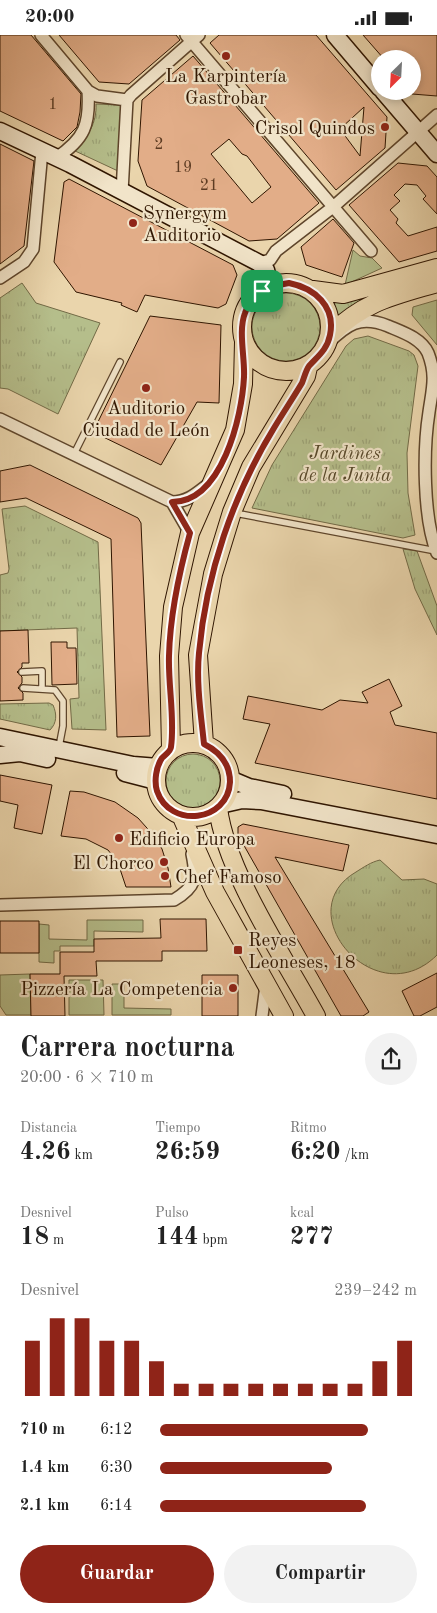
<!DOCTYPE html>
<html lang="es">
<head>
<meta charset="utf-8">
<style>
	body { margin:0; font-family:"Old Standard TT",serif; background:#f2f2f2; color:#222; height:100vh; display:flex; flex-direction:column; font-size:19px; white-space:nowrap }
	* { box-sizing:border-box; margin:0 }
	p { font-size:16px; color:#767676 }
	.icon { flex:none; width:28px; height:28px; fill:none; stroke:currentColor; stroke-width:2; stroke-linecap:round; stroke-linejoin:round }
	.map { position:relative; height:981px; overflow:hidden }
	.panel { display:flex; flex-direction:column; background:#fff; flex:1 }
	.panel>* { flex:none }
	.needle { width:32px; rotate:204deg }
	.buttons { position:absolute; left:371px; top:15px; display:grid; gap:10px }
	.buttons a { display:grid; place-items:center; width:50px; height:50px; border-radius:50%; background:#fff; box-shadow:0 2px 8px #0003; font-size:25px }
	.pin { position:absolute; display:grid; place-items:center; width:42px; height:42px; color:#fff; margin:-21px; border-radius:10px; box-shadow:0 2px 8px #0006 }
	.round { display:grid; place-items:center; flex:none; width:52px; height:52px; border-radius:26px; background:#f2f2f2 }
	.headline { display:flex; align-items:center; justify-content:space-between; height:85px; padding:0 20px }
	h1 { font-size:28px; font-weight:600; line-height:38px }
	.metrics { display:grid; grid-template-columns:repeat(3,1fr); gap:8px; height:85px; padding:5px 20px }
	.metrics div { display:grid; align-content:center }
	.metrics b { font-size:25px; font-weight:600 }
	.metrics small { font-size:14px; font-weight:400 }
	.metrics p { font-size:14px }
	.chart { height:140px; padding:10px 20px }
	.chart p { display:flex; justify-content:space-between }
	.chart svg { width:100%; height:90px; margin-top:5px; stroke:#8f2418; stroke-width:6 }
	.action { display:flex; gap:10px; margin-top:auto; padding:10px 20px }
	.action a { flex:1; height:58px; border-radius:30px; background:#8f2418; color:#fff; font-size:20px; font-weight:600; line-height:58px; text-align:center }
	.action a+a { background:#f2f2f2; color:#222 }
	ul { padding:0 20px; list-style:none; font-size:16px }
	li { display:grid; grid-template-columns:80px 60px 1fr; align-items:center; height:38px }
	li i { height:12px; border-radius:6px; background:#8f2418 }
	.status { display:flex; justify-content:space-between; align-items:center; height:35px; padding:0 25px; background:#fff; direction:ltr }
	.status svg { height:14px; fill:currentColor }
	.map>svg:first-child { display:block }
	.grass { fill:url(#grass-tufts); stroke:#726a46 }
	.garden { fill:#b5be8b; stroke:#726a46 }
	.building { fill:#e2ad88; stroke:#2f1500; fill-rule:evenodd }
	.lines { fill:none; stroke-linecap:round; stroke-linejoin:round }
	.lane-casing { stroke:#5e452b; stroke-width:8 }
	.street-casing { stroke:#5e452b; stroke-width:14 }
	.secondary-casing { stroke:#2f1500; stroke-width:19 }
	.primary-casing { stroke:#2f1500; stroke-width:20 }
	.lane { stroke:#f1e4c9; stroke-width:5.5 }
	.street { stroke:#f1e4c9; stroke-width:11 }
	.secondary { stroke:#f1e4c9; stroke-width:16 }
	.primary { stroke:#ead5ac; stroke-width:18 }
	.route-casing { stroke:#fff; stroke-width:10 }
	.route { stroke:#8f2418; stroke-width:6 }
	.poi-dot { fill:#8f2418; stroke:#f1e4c9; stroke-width:2 }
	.labels { text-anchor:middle; stroke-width:4.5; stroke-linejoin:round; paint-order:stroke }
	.number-label { font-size:16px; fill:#5c3b22 }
	.poi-label { font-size:19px; fill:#2f1500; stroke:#f1e4c9; text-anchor:start }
	.park-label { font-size:19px; font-style:italic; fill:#57482a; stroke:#f1e4c9 }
</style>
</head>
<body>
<div class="status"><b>20:00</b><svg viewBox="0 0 49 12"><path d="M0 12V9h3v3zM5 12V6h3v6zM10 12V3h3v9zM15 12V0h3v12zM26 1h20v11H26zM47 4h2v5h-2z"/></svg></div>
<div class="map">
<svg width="437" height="981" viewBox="0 0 437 981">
	<defs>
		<pattern id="grass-tufts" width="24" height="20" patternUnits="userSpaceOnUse" patternTransform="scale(1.25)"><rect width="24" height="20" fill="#b5be8b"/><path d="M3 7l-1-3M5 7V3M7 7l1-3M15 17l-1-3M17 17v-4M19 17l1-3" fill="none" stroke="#9ca276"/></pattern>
	</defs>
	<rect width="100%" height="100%" fill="#ead5ac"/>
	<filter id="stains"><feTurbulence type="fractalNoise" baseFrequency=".004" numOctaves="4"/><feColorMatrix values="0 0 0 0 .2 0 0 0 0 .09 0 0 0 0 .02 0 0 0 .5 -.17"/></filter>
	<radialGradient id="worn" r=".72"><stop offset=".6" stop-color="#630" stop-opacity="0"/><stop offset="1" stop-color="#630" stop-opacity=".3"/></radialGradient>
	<path class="grass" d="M96,69L121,70L118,136L73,115C88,104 97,87 96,69Z
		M22,248L36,268L100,288L58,379L8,354L0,353V263Z
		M374,256L377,260L338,283L333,267L351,264Z
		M252 292a34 34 0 1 1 68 0a34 34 0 1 1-68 0Z
		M437,265V310L412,280L413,272Z
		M368,301L409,316L414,320L418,331L407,418L408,458L415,500L403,503L252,473L272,430L346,311L354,304Z
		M25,471L98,507L106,695L72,694L70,664L79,663L77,593L0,596V540L8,538L9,534L2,474Z
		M403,514L417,516L437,571V600L415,554Z
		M49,668L53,670C57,679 57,688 50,695L0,684V669Z
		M166 746a27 27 0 1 1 54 0a27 27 0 1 1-54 0Z
		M380,825L402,845L424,844L437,849V920C376,981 287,877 356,837C364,832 371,827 380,825Z"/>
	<path class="garden" d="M353,215L360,221L372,223L382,233L345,250Z
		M87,885H143V897L94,896V911H60V916H54V928L39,927V889L49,890V904L87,905Z
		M30,939L31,980H6L0,971V940Z
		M69,945H103L104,980H69Z
		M112,949H124V973L171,974V980H112Z"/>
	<path class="building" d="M0,0H31L81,59L80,77L77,92L63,106L0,76Z
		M59,0H176L180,5L129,49L99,47Z
		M219,0H316L387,82L385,113L336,155L210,8ZM364,72L360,121L340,94Z
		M363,0H437V61L412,59V24H384Z
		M193,21L319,168L277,204L249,206L147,151L138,126L142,65ZM229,104L242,119L247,121L271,152L252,168L211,119Z
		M0,109L34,126L24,211L0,229Z
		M398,128L427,131L437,142V179L423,164L426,161L417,150L405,149L394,160L400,166L390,175L398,184L396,188L408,201L437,192V216L399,227L349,170Z
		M69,144L233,230L237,240L226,269L218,273L145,260L137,277L121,270L122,268L76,257L54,227L64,147Z
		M333,184L354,208L342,242L306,230L301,212Z
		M150,281L221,290L219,368L197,367L161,430L93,397Z
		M30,430L138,483L141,488L150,701L117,702L111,504L26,463L0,467V436Z
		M28,595L29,628H22V632L17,637L22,642V648L18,653L23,658V665L0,666V596Z
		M51,607H67V613H76L77,649L52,650Z
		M389,644L402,671L390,677L395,690L437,698V764L255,728L270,689L243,684L248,661L322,675L340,665L368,668L362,657Z
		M0,740L52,750L42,799L14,793L18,770L0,766Z
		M70,756L84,757L115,767L138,783L155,802L162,814L168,833L171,852H126L118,828L108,815L86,804L61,801Z
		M243,789L349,810L343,836L275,822L369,977L363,981H341L238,800V792Z
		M160,884H206L207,916H162V926H96L97,941H64L65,981H31L30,939H60V917H94V904L161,903Z
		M0,886H39V918H0Z
		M437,938V972L420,981H414L402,956Z
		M202,940H238V981H202Z"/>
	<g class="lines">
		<defs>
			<path id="lane" d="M74,419L120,327
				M235,478L436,516
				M22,637L42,636V653
				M23,653L55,655L63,666V691L59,712"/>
			<path id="street" d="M41,0L88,56C90,89 85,104 56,123
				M186,0L371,216
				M88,56L97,61L127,65
				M122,157L127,65L131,60L199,0
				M259,228L270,225L276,216L333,172L437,80
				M0,243L24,227L33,214L42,116
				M327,309C347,289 360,280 388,291C402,297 421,303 428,318C437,341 432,355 429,377C423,415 423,483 437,518
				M0,384L172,467C188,467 197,458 210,448
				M172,467L190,498
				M0,870L174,865C196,852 197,843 192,819
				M262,981L266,950"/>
			<path id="secondary" d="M335,0L380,53
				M383,56L437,119
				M0,96L70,129L259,228L266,235L270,251
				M0,702L133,730L158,732
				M0,720L20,718L47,724
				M125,738L156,746
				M230,744L249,752L283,759
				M220,770L242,765L261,766L437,800"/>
			<path id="primary" d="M242 292a44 44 0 1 1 88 0a44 44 0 1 1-88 0Z
				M313,255L343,259L437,233
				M331,299C365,266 393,261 437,248
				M156 745a37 37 0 1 1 74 0a37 37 0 1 1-74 0Z
				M204,709L198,620L213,539L232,477L251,432L306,341L308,332
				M171,714L169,621L173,572L190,498L235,395L243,349L244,307
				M218,773C226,837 285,924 316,981
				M181,780L215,857L284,981"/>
		</defs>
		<use href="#lane" class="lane-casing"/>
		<use href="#street" class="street-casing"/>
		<use href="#secondary" class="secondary-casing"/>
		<use href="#primary" class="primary-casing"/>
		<use href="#lane" class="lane"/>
		<use href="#street" class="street"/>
		<use href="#secondary" class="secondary"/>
		<use href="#primary" class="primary"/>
	</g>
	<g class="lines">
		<defs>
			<path id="route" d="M289,248C314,253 336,271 330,300C327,315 318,321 309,331C306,335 304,343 302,348C293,363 283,378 274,393C233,460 206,539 199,618C196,647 201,680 204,709C220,717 230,729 230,747C228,787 170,794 157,756C154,746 156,732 162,723C165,720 171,716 171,712C175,683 168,651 169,621C170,579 179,538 190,498L172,467C222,467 242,382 244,342C245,322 238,296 245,278C252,257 270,251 289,248Z"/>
		</defs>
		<use href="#route" class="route-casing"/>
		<use href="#route" class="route"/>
	</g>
	<g class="poi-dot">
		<circle cx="226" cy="21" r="5"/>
		<circle cx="385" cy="92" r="5"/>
		<circle cx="133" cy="188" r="5"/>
		<circle cx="146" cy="353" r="5"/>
		<circle cx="119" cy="803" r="5"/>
		<circle cx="164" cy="827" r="5"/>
		<circle cx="165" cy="841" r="5"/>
		<rect x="233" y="910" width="10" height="10" rx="2.5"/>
		<circle cx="233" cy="953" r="5"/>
	</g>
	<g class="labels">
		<g class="number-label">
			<text x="53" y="74">1</text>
			<text x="159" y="114">2</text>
			<text x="183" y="137">19</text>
			<text x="209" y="155">21</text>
		</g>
		<g class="poi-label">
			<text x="226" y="47" text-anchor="middle">La Karpintería<tspan x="226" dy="22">Gastrobar</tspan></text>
			<text x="375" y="99" text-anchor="end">Crisol Quindos</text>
			<text x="143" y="184">Synergym<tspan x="143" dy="22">Auditorio</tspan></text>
			<text x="146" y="379" text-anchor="middle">Auditorio<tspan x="146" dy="22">Ciudad de León</tspan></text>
			<text x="129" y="810">Edificio Europa</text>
			<text x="154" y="834" text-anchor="end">El Chorco</text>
			<text x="175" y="848">Chef Famoso</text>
			<text x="248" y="911">Reyes<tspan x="248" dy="22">Leoneses, 18</tspan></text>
			<text x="223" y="960" text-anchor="end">Pizzería La Competencia</text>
		</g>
		<g class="park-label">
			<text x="345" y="424">Jardines<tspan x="345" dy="22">de la Junta</tspan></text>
		</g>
	</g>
	<rect width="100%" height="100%" filter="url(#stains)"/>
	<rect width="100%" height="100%" fill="url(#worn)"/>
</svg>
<div class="buttons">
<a><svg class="needle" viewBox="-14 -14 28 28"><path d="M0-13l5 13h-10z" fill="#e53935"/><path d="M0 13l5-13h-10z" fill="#767676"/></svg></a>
</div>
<div class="pin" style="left:262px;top:256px;background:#1e9e55"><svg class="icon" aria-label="arrive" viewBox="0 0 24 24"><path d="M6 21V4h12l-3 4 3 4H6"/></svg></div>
</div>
<section class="panel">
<div class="headline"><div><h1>Carrera nocturna</h1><p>20:00 · 6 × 710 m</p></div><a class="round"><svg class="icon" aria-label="share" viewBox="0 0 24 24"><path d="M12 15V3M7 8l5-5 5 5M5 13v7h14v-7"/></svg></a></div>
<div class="metrics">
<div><p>Distancia</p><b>4.26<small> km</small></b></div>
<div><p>Tiempo</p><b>26:59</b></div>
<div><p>Ritmo</p><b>6:20<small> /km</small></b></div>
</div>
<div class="metrics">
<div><p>Desnivel</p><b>18<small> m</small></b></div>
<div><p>Pulso</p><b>144<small> bpm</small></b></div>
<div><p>kcal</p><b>277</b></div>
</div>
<div class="chart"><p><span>Desnivel</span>239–242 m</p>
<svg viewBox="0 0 160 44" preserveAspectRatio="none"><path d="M5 44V17M15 44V6M25 44V6M35 44V17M45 44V17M55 44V27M65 44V38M75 44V38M85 44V38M95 44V38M105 44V38M115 44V38M125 44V38M135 44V38M145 44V27M155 44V17"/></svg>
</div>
<ul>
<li><b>710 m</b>6:12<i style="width:81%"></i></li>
<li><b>1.4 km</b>6:30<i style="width:67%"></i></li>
<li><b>2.1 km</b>6:14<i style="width:80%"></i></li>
</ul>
<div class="action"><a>Guardar</a><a>Compartir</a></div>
</section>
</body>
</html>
